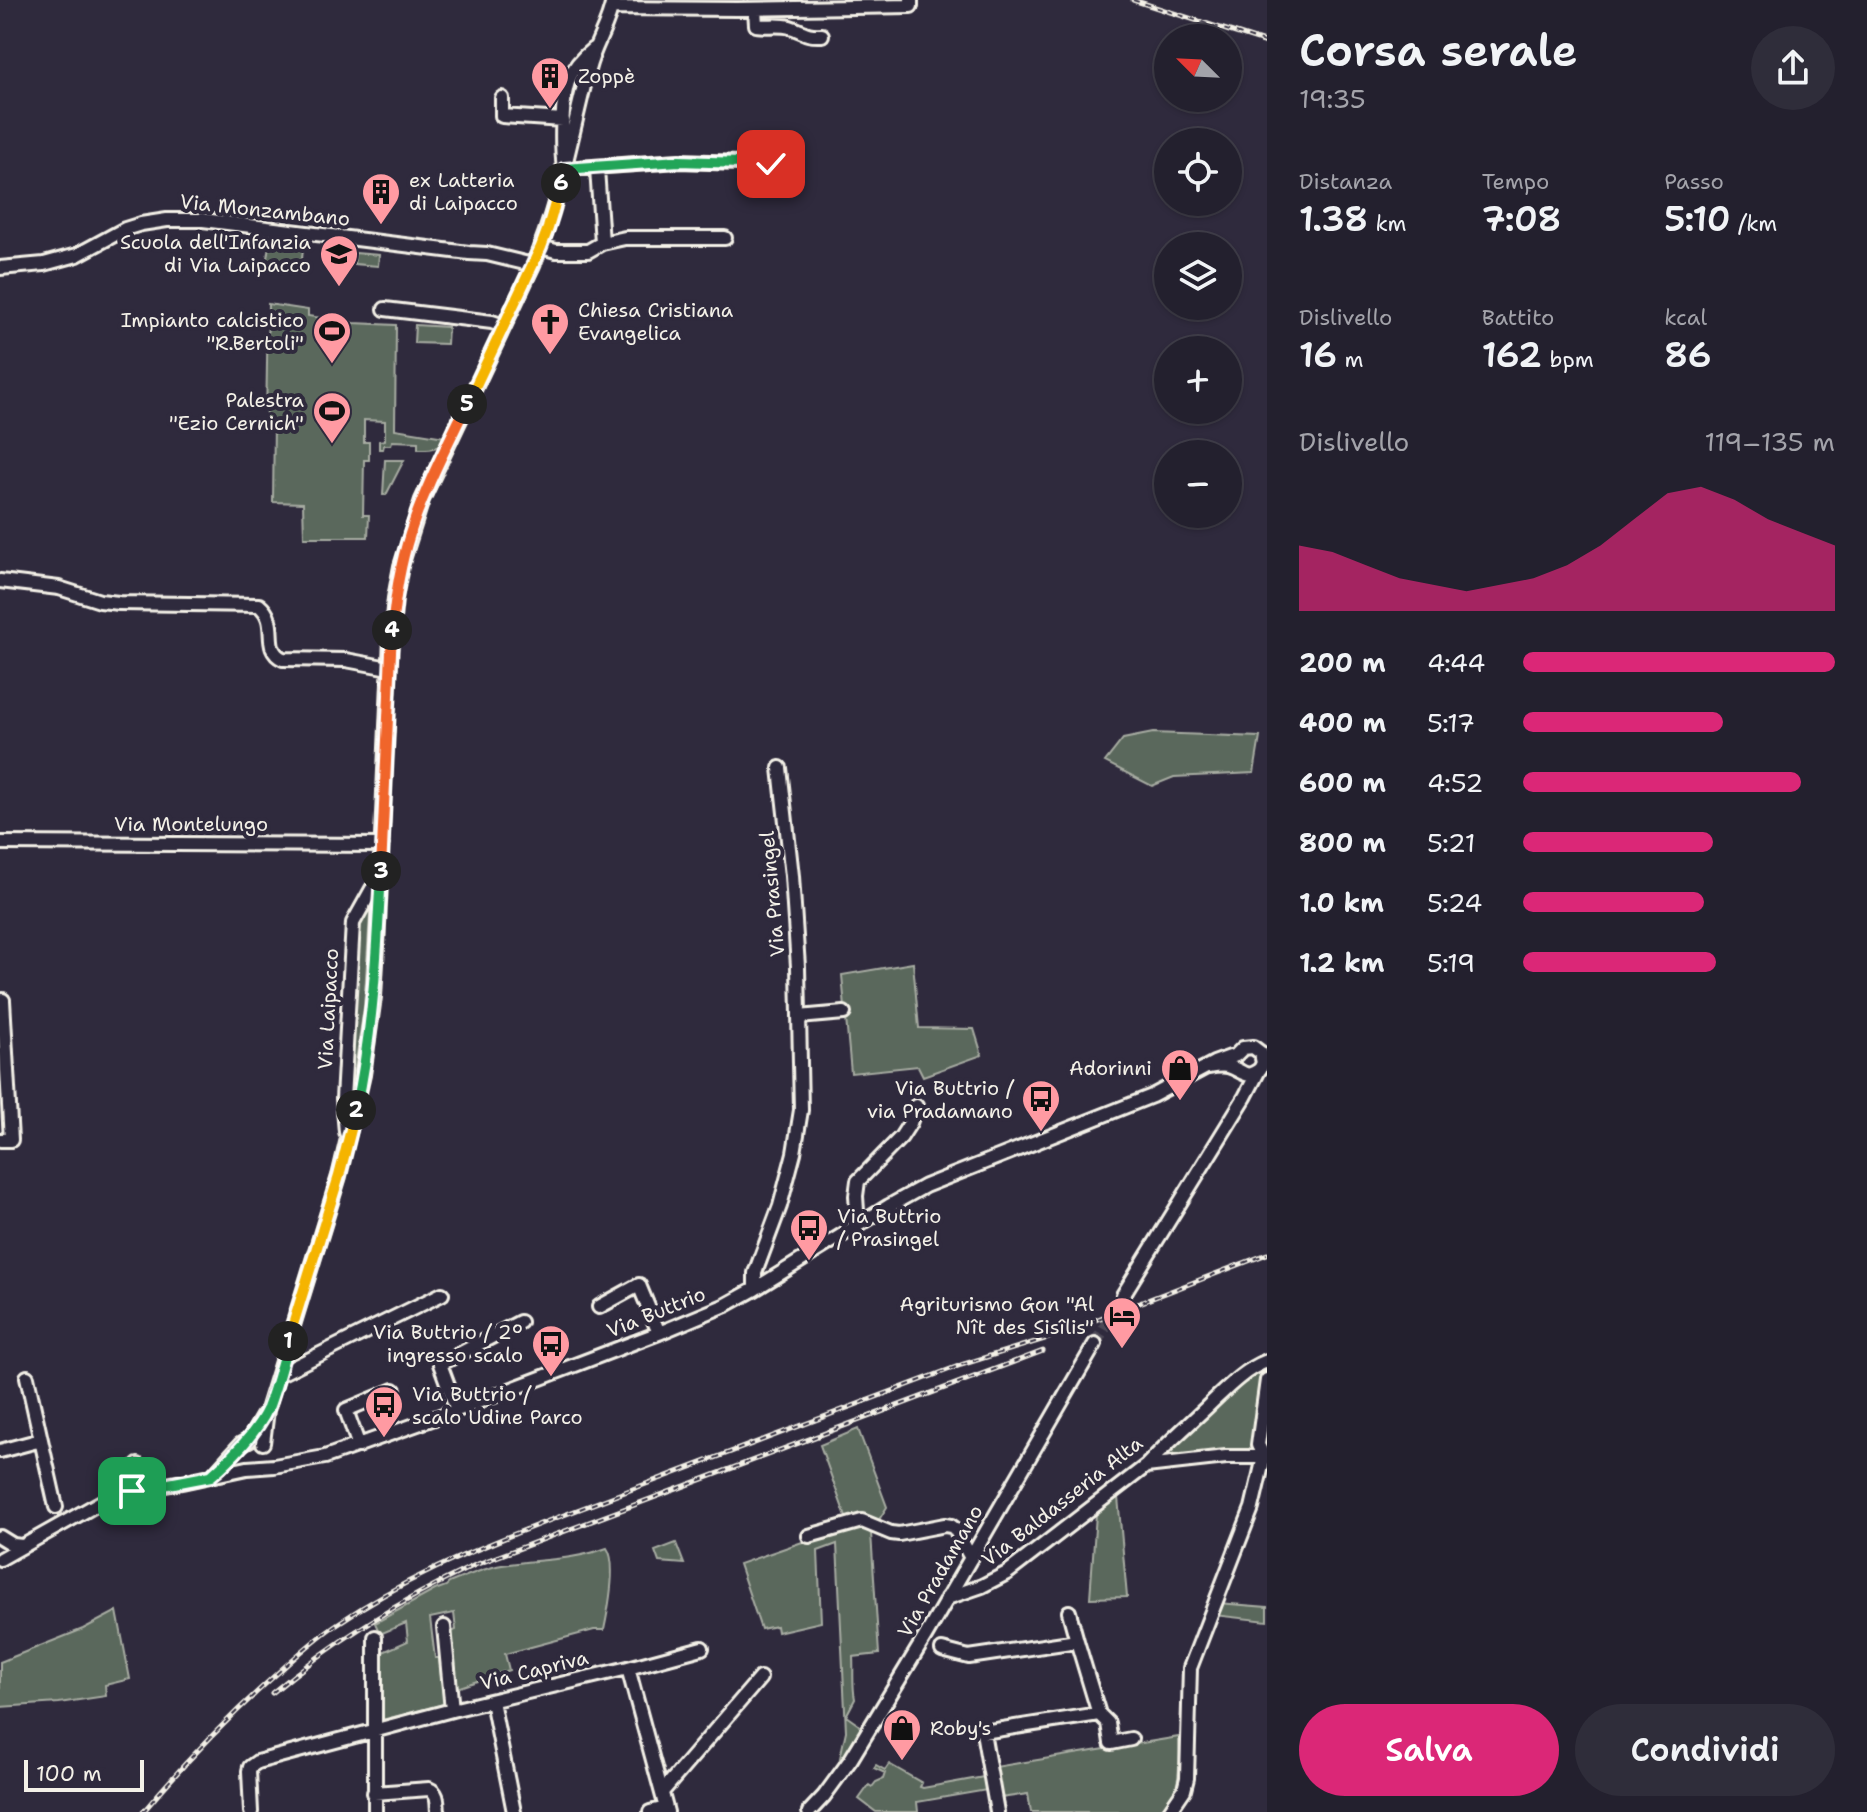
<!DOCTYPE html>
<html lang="it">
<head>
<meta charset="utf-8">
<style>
	body { margin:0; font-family:"Shantell Sans",sans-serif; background:#2f2d3a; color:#f1f3f6; height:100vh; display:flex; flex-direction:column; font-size:30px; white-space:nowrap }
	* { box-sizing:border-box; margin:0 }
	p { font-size:26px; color:#a3a3aa }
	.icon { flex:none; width:44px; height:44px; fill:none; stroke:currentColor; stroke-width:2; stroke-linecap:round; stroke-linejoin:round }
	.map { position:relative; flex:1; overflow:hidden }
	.side { display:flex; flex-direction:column; background:#23202e; width:600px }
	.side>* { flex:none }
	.needle { width:52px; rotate:294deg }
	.fabs { position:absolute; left:1154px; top:24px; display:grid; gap:16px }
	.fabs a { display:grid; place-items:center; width:88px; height:88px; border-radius:50%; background:#23202e; box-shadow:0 2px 6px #0004,0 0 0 2px #403e4a; font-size:40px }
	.scale { position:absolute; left:24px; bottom:20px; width:120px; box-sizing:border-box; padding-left:8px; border:4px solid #f4f1e8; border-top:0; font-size:22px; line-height:28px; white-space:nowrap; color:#f4f1e8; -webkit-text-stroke:6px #2f2a3d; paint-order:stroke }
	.pin { position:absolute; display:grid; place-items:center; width:68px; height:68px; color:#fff; margin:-34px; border-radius:16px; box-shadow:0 4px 12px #0006 }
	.km { position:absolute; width:40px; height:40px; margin:-20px; border-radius:50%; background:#222; color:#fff; font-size:22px; line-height:40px; text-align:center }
	.round { display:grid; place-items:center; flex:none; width:84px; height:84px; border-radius:42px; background:#2f2d3a }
	.overview { display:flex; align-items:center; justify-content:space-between; height:136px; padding:0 32px }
	h1 { font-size:44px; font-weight:600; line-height:60px }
	.stats { display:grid; grid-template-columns:repeat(3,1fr); gap:12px; height:136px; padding:8px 32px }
	.stats div { display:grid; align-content:center }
	.stats b { font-size:34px; font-weight:600 }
	.stats small { font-size:22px; font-weight:400 }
	.stats p { font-size:22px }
	.chart { height:224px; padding:16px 32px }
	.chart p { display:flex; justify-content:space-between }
	.chart svg { width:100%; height:144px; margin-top:8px; fill:#db2777; opacity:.7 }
	.action { display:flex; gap:16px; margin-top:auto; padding:16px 32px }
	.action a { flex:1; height:92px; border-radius:48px; background:#db2777; color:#fff; font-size:32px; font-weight:600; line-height:92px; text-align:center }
	.action a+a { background:#2f2d3a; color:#f1f3f6 }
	ul { padding:0 32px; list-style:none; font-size:26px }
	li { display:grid; grid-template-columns:128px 96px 1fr; align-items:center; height:60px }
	li i { height:20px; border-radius:10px; background:#db2777 }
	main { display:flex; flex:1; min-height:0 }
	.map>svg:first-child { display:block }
	.green { fill:#5a675c; stroke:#a7aca2; stroke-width:2 }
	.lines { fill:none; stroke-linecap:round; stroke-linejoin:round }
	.minor-tunnel { stroke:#4d4857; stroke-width:12; stroke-dasharray:12 6; stroke-linecap:butt }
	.minor-casing { stroke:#f4f1e8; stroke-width:18 }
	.minor { stroke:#2f2a3d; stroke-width:12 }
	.rail-casing { stroke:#f4f1e8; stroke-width:5 }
	.rail { stroke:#2f2a3d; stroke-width:2; stroke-dasharray:6; stroke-linecap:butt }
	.split-1-casing { stroke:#fff; stroke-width:16 }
	.split-2-casing { stroke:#fff; stroke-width:16 }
	.split-3-casing { stroke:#fff; stroke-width:16 }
	.split-4-casing { stroke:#fff; stroke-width:16 }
	.split-5-casing { stroke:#fff; stroke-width:16 }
	.split-6-casing { stroke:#fff; stroke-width:16 }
	.split-7-casing { stroke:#fff; stroke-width:16 }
	.split-1 { stroke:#22a559; stroke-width:10 }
	.split-2 { stroke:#f5b400; stroke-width:10 }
	.split-3 { stroke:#22a559; stroke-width:10 }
	.split-4 { stroke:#f0652b; stroke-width:10 }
	.split-5 { stroke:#f0652b; stroke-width:10 }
	.split-6 { stroke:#f5b400; stroke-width:10 }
	.split-7 { stroke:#22a559; stroke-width:10 }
	.labels { text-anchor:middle; stroke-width:8; stroke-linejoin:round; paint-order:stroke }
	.poi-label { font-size:20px; fill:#f4f1e8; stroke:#2f2a3d; text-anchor:end }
	.street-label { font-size:20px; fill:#f4f1e8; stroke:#2f2a3d }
</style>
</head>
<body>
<main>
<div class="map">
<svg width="1267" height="1812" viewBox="0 0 1267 1812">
	<rect width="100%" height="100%" fill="#2f2a3d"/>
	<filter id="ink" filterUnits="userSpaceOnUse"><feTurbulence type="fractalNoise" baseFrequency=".0125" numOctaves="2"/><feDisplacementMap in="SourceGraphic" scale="16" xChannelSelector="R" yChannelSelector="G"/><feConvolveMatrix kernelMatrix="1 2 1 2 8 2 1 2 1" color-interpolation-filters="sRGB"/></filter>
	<g filter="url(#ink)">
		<path class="green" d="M269,245L303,249L301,269L266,265Z
			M355,253L379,255L378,266L354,264Z
			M268,304L308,310V316L354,323L396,325L395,429L445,437C439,450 431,449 418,449V442L392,441L391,445H384L383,449H379V441L385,440V421L364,420V442H369V460H364L363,515H369L368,537H304L303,503L273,502L274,422H266Z
			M415,325L448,327L447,344L414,343Z
			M385,460H404L386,495H383Z
			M1153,733L1260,737L1254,773L1174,777L1152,786L1105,762L1123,739Z
			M371,897L364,1008L349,1105L358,923Z
			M913,963L919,1028L974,1029L982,1055L923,1076L918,1066L851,1073L842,975Z
			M1262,1369L1263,1375L1251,1449L1170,1458L1164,1455L1239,1381Z
			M858,1429L887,1507L877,1523L847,1520L820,1445Z
			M1118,1497L1127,1597L1090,1598L1096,1514Z
			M858,1526L871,1533L879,1654L853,1657C854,1671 852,1685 855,1699L846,1716L863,1728L838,1767L846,1731L837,1544L818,1551L821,1622L777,1632L776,1626L761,1629L739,1564L811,1539Z
			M676,1543L684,1564L659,1562L655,1551Z
			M607,1548C618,1563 608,1611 604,1630H594L505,1654L509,1670L457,1688L449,1633L456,1630L454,1613L430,1618L435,1658H439L444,1704L382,1720L383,1652L408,1641L406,1623L380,1634L375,1623L435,1590L446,1586L449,1583C466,1576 484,1568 502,1565C538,1559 571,1561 607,1548Z
			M1218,1603L1267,1607V1621L1213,1615Z
			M117,1611L130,1679L105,1685L106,1696L59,1703L0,1707V1662L83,1629Z
			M1179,1737C1179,1763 1184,1800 1154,1812H1031L1028,1794L1000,1798L995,1767Z
			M889,1764L922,1783L920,1787L923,1788L984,1777L987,1790L917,1802L918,1812H876L859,1799L869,1785L872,1787L876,1782L883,1779L885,1773L874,1768L876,1765L885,1770Z"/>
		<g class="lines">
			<path class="minor-tunnel" d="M1095,1344L1123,1295"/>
			<defs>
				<path id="minor" d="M611,8L737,9L911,6V0
					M755,9L756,25C767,27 779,24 790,27C804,31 804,36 822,35
					M593,49C583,57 574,66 569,79C561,100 561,146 564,169L679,161L771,164
					M502,98V116L563,120
					M597,168L602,243
					M541,247L556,251H588L602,243L625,238H725
					M0,268L44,264L77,255L125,229L141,224L167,220H203L469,253L487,254L533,265
					M385,309L492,322L503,326
					M0,581L59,588L100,601L119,603L259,605C281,623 260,648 283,659L346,660L389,668
					M0,843L382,845
					M0,1001L3,1000L11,1140H0
					M799,1017L844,1013
					M346,1132L343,1099L353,923L372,889L380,888
					M858,1226L856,1196L858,1181L901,1137L910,1123L916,1106
					M755,1289V1273L780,1206L794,1153L801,1110L798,967L792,876L780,768
					M1123,1295L1245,1097L1258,1072
					M599,1307L639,1285L659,1333
					M278,1375L442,1294
					M27,1377L56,1507
					M457,1410L440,1364L520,1322
					M263,1443L267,1410L339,1176L363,1075L374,997L377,946L391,638L395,598L401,566L422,500L533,265C560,203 571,135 588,70C594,45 609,25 613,0
					M359,1446L346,1410L394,1390
					M0,1451L41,1440
					M1264,1457L1258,1445L1267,1380
					M138,1465L139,1489
					M1146,1466L1226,1457H1267
					M214,1474L241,1444L249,1440L263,1416
					M809,1536L862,1521L891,1533L899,1534L945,1525L951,1526L955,1529L971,1558
					M0,1537L13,1545L22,1546
					M0,1559L103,1501L124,1493L182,1482L247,1468L274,1466L325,1457L457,1410L659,1333L726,1305L755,1289L889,1206L925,1186L1152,1096L1214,1063L1236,1055L1243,1048L1253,1047L1261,1053L1263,1063L1260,1069C1245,1081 1243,1070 1228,1066C1222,1065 1214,1066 1208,1067
					M947,1598L982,1586L1007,1573L1146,1466C1165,1445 1186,1427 1206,1408C1225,1390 1243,1370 1267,1361
					M1069,1612L1077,1641
					M444,1627L452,1710
					M942,1650L969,1657L1077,1641L1099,1714L983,1732L997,1812
					M628,1668L667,1812
					M492,1701L514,1812
					M1099,1714L1108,1723L1111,1743L1131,1739
					M662,1792L760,1678
					M374,1793L429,1789C439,1793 437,1803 438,1812
					M251,1812L249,1771L250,1767L257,1762L452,1710L628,1668L702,1648
					M375,1812V1637
					M650,1812L666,1808
					M809,1812L824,1796L851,1759L925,1637L1095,1344
					M1169,1812L1184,1790L1187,1778L1190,1668L1252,1508L1264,1457"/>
			</defs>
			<use href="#minor" class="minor-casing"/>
			<use href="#minor" class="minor"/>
			<defs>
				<path id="rail" d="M1133,0L1267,43
					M272,1693C334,1641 401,1600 475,1565L1043,1351
					M143,1812C183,1764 225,1721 271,1679C292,1660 313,1640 337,1624C400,1581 470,1551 540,1524L961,1365L1051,1337L1267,1254"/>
			</defs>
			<use href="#rail" class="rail-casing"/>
			<use href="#rail" class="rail"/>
		</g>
	</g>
	<g class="lines" filter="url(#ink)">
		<defs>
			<path id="split-1" d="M132,1491L211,1476C231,1459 257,1432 268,1408C276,1387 282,1363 288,1341"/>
			<path id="split-2" d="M288,1341L339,1176L356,1110"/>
			<path id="split-3" d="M356,1110C373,1031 377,951 381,871"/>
			<path id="split-4" d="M381,871L392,630"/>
			<path id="split-5" d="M392,630C395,597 400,565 410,534C424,489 447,446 467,404"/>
			<path id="split-6" d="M467,404L541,247L548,228L561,183"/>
			<path id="split-7" d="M561,183L564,169L679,161L771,164"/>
		</defs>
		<use href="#split-1" class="split-1-casing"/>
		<use href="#split-2" class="split-2-casing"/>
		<use href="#split-3" class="split-3-casing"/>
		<use href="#split-4" class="split-4-casing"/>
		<use href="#split-5" class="split-5-casing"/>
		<use href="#split-6" class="split-6-casing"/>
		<use href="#split-7" class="split-7-casing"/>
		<use href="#split-1" class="split-1"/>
		<use href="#split-2" class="split-2"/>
		<use href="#split-3" class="split-3"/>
		<use href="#split-4" class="split-4"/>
		<use href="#split-5" class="split-5"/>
		<use href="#split-6" class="split-6"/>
		<use href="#split-7" class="split-7"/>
	</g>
	<defs>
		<symbol id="building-pin" viewBox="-11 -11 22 30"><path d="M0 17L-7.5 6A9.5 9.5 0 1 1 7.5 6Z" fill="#ff9aa2" stroke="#2f2a3d"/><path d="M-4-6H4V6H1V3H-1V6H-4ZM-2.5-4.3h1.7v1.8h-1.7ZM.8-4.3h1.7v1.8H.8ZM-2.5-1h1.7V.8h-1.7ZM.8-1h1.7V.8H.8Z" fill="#111"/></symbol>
		<symbol id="school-pin" viewBox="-11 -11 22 30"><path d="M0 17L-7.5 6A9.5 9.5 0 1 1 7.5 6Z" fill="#ff9aa2" stroke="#2f2a3d"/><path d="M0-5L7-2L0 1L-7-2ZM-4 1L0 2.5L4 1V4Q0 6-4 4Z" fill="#111"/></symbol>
		<symbol id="church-pin" viewBox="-11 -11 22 30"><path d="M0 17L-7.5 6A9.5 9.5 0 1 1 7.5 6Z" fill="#ff9aa2" stroke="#2f2a3d"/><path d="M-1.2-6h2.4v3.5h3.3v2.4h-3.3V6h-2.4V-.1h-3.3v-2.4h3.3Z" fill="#111"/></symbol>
		<symbol id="stadium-pin" viewBox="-11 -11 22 30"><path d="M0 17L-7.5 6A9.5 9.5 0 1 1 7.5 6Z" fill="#ff9aa2" stroke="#2f2a3d"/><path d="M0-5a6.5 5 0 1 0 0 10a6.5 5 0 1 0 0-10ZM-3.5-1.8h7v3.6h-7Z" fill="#111"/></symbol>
		<symbol id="shop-pin" viewBox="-11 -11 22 30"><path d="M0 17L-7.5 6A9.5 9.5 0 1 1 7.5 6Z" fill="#ff9aa2" stroke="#2f2a3d"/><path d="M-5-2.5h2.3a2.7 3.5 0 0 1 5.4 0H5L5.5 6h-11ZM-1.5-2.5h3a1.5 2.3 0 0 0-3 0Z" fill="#111"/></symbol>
		<symbol id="bus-pin" viewBox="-11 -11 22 30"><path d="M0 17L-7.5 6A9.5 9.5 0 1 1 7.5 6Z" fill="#ff9aa2" stroke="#2f2a3d"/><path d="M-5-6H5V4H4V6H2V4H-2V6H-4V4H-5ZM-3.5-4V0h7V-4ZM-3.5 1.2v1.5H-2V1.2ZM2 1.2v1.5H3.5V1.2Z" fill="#111"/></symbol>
		<symbol id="hotel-pin" viewBox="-11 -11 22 30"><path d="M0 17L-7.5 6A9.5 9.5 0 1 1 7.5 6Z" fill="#ff9aa2" stroke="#2f2a3d"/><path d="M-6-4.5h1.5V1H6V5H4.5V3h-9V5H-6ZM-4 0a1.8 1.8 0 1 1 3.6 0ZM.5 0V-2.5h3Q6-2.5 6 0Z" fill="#111"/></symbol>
	</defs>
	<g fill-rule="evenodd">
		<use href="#building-pin" x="528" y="54" width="44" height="60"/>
		<use href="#building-pin" x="359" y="170" width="44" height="60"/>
		<use href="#school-pin" x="317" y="232" width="44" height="60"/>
		<use href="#church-pin" x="528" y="300" width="44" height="60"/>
		<use href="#stadium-pin" x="310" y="309" width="44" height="60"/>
		<use href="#stadium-pin" x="310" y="389" width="44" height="60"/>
		<use href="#shop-pin" x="1158" y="1046" width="44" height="60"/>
		<use href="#bus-pin" x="1019" y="1077" width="44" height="60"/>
		<use href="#bus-pin" x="787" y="1206" width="44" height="60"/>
		<use href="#hotel-pin" x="1100" y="1294" width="44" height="60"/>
		<use href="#bus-pin" x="529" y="1322" width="44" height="60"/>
		<use href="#bus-pin" x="362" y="1383" width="44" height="60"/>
		<use href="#shop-pin" x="880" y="1706" width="44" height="60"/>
	</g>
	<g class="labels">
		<g class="poi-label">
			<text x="578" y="83" text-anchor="start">Zoppè</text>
			<text x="409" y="187" text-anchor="start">ex Latteria<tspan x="409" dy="23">di Laipacco</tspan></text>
			<text x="311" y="249">Scuola dell'Infanzia<tspan x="311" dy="23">di Via Laipacco</tspan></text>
			<text x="578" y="317" text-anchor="start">Chiesa Cristiana<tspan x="578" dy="23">Evangelica</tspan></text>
			<text x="304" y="327">Impianto calcistico<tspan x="304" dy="23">"R.Bertoli"</tspan></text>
			<text x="304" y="407">Palestra<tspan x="304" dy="23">"Ezio Cernich"</tspan></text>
			<text x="1152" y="1075">Adorinni</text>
			<text x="1013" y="1095">Via Buttrio /<tspan x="1013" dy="23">via Pradamano</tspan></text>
			<text x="837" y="1223" text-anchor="start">Via Buttrio<tspan x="837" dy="23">/ Prasingel</tspan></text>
			<text x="1094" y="1311">Agriturismo Gon "Al<tspan x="1094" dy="23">Nît des Sisîlis"</tspan></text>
			<text x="523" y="1339">Via Buttrio / 2°<tspan x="523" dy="23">ingresso scalo</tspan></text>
			<text x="412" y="1401" text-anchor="start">Via Buttrio /<tspan x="412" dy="23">scalo Udine Parco</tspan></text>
			<text x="930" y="1735" text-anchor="start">Roby's</text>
		</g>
		<g class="street-label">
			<text transform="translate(265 210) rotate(6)" y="7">Via Monzambano</text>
			<text x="191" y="831">Via Montelungo</text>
			<text transform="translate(772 894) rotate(-95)" y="7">Via Prasingel</text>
			<text transform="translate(328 1009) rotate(-87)" y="7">Via Laipacco</text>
			<text transform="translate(656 1312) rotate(-22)" y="7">Via Buttrio</text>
			<text transform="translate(1062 1501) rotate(-38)" y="7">Via Baldasseria Alta</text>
			<text transform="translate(940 1571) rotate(-60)" y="7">Via Pradamano</text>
			<text transform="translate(534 1670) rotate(-14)" y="7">Via Capriva</text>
		</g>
	</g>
</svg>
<div class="fabs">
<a><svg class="needle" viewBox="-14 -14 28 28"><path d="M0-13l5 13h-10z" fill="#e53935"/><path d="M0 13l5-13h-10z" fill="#a3a3aa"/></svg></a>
<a><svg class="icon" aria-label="locate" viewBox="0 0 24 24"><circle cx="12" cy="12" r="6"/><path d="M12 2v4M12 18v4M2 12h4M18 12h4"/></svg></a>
<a><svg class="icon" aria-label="layers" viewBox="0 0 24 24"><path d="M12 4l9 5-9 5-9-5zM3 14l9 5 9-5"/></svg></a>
<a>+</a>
<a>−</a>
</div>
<div class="scale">100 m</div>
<div class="pin" style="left:132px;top:1491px;background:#1e9e55"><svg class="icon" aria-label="arrive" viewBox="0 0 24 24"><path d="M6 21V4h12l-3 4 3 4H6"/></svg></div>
<div class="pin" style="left:771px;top:164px;background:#d93025"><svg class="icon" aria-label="check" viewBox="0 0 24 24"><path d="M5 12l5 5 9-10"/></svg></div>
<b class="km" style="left:288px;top:1341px">1</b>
<b class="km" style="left:356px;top:1110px">2</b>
<b class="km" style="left:381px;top:871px">3</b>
<b class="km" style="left:392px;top:630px">4</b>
<b class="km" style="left:467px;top:404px">5</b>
<b class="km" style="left:561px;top:183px">6</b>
</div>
<section class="side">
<div class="overview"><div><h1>Corsa serale</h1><p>19:35</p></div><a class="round"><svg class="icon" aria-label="share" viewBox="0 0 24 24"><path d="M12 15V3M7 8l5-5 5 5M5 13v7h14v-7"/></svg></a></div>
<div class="stats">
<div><p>Distanza</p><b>1.38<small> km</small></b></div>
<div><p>Tempo</p><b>7:08</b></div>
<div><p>Passo</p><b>5:10<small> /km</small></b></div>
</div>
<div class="stats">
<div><p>Dislivello</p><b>16<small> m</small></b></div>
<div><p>Battito</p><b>162<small> bpm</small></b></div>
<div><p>kcal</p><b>86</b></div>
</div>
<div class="chart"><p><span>Dislivello</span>119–135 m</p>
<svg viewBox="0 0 160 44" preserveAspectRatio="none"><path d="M0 44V24L10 26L20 30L30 34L40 36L50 38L60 36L70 34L80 30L90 24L100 16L110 8L120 6L130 10L140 16L150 20L160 24V44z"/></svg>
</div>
<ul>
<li><b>200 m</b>4:44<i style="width:100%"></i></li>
<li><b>400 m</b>5:17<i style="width:64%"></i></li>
<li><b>600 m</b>4:52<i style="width:89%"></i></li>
<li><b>800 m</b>5:21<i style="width:61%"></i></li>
<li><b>1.0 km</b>5:24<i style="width:58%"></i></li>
<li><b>1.2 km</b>5:19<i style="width:62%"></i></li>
</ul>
<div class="action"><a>Salva</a><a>Condividi</a></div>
</section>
</main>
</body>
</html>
